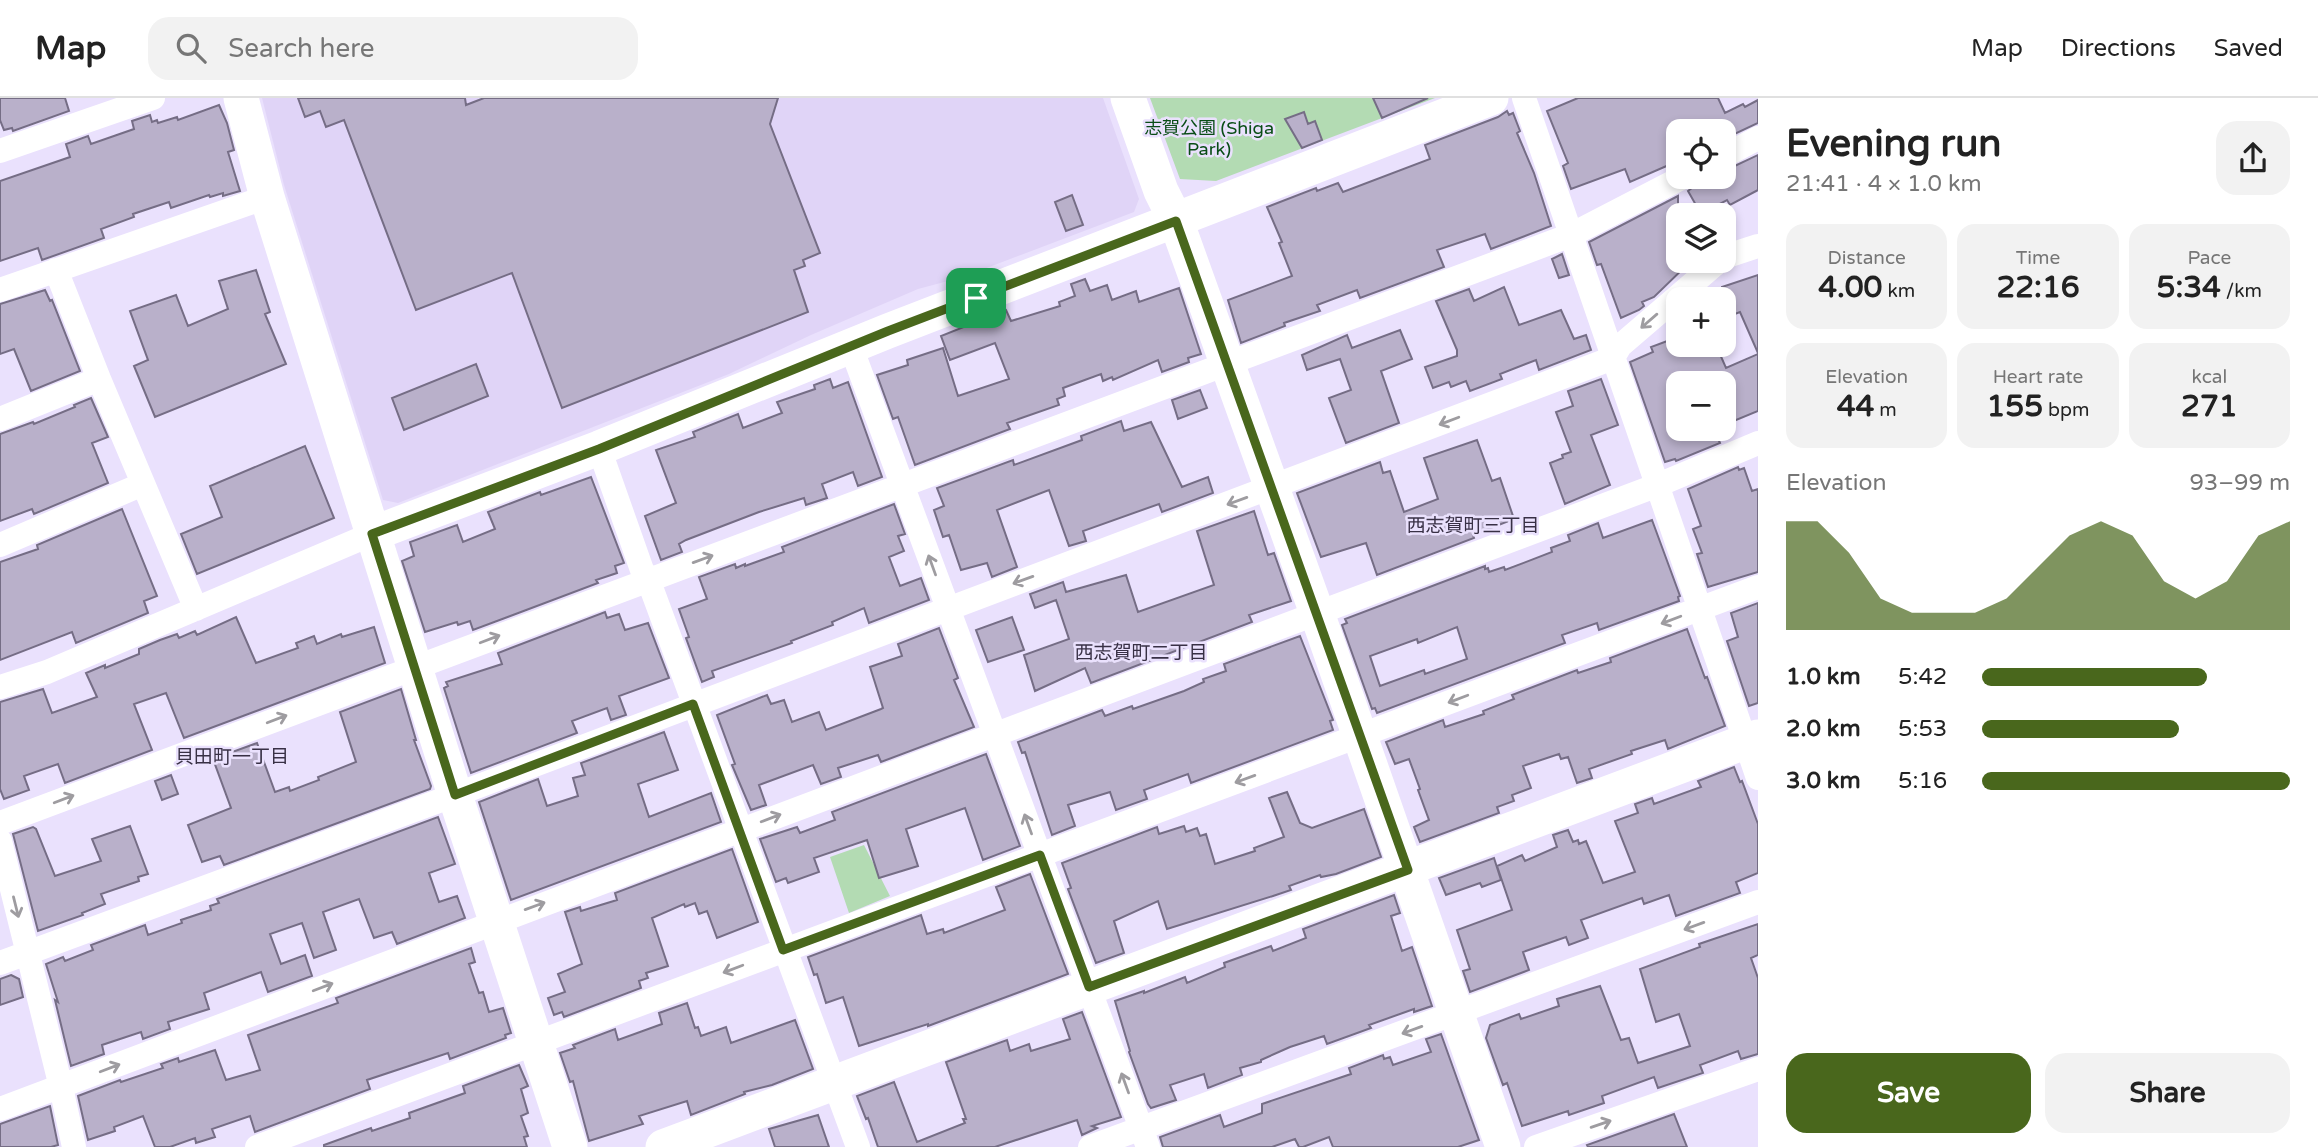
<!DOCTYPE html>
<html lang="en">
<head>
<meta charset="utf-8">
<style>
	body { margin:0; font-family:"Varela Round","Noto Sans JP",sans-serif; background:#f2f2f2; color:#222; height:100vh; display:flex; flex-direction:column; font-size:26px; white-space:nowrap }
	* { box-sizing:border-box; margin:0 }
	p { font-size:23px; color:#767676 }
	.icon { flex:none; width:38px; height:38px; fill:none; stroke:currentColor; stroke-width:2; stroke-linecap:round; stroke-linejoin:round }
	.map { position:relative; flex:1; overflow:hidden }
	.sheet { display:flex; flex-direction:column; background:#fff; width:560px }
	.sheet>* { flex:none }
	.buttons { position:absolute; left:1666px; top:21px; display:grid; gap:14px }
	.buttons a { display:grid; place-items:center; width:70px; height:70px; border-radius:14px; background:#fff; box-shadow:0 4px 10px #0003; font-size:35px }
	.pin { position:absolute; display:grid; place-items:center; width:60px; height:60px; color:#fff; margin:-30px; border-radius:14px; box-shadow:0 4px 10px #0006 }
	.round { display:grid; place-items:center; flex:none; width:74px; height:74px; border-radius:21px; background:#f2f2f2 }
	.overview { display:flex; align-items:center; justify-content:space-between; height:119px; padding:0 28px }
	h1 { font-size:38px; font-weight:700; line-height:52px }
	.stats { display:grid; grid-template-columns:repeat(3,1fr); gap:10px; height:119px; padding:7px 28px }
	.stats div { display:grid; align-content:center; border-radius:18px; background:#f2f2f2; text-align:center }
	.stats b { font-size:30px; font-weight:700 }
	.stats small { font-size:19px; font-weight:400 }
	.stats p { font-size:19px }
	.chart { height:196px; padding:14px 28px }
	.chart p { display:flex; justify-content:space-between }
	.chart svg { width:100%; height:126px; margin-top:7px; fill:#49671c; opacity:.7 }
	.cta { display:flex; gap:14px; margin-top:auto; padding:14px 28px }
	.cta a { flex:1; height:80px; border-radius:21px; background:#49671c; color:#fff; font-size:28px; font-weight:700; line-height:80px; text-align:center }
	.cta a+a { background:#f2f2f2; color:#222 }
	ul { padding:0 28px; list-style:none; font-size:23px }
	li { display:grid; grid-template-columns:112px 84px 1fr; align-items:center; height:52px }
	li i { height:18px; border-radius:9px; background:#49671c }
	header { display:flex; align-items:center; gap:42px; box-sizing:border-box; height:98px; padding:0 35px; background:#fff; border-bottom:2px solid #e0e0e0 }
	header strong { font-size:33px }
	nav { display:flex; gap:38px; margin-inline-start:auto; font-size:24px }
	.search { width:490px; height:63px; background:#f2f2f2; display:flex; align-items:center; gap:18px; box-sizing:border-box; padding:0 24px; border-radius:21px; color:#767676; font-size:26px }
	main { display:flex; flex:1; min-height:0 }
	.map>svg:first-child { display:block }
	.built { fill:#e0d4f7 }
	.green { fill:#b3dbb3 }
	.building { fill:#b9b0ca; stroke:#756d85; stroke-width:2; fill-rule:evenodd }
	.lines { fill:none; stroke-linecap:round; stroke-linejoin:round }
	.street { stroke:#fff; stroke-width:24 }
	.secondary { stroke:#fff; stroke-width:35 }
	.oneway { stroke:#9e9ca0 }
	.route-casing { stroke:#fff; stroke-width:14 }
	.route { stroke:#49671c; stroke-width:9 }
	.labels { text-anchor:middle; stroke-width:5; stroke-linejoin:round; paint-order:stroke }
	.park-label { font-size:18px; fill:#094d16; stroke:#eae1fd }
	.neighbourhood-label { font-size:19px; fill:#383045; stroke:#eae1fd }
</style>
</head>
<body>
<header>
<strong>Map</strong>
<div class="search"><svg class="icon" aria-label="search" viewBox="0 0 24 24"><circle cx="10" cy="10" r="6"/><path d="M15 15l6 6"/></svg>Search here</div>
<nav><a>Map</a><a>Directions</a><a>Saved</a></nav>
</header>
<main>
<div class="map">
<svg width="1758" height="1049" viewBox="0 0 1758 1049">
	<rect width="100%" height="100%" fill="#eae1fd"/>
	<path class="built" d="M262,0H1103L1139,101L1134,114L963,179L918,191L811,237L729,276L398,405L383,402L284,87Z"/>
	<path class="green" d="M1150,0H1435L1216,83L1180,81Z
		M864,747L890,798L849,815L830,759Z"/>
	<path class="building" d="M0,0H65L69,13L13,33L12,30L4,32L0,22Z
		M298,0H465L466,7L484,0H778L770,26L820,155L803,162L805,168L794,172L808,214L562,310L512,175L416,212L344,22L326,29L320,13L305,19Z
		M1373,0H1428L1382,20Z
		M1578,0H1718L1725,15L1743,6L1745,9L1758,2V25L1724,41V33H1678V63L1630,84L1625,71L1571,91L1563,68L1568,65L1547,13Z
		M219,7L227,25L234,52L228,54L240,93L223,98V95L210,99L209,97L171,110L169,104L133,116L134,119L101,131L104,140L42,162L38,150L0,163V83L70,59L66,46L88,38L91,46L134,31L132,23L150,17L152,24L157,22L158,25L177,19L178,22Z
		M1507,13L1509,17L1513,15L1520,33L1517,35L1534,75L1551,128L1491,151L1485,136L1437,152L1444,169L1360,200L1357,192L1317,207L1320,213L1284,225L1285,228L1241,245L1228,202L1292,178L1279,145L1282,144L1267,109L1316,90L1317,93L1338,85L1343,94L1430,61L1425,47L1498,19Z
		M1304,14L1308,26L1315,23L1322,42L1302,50L1285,21Z
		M1758,57V92L1730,107L1727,102L1701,116L1688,93L1706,79H1724V73Z
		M1072,97L1083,127L1066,133L1055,104Z
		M1678,98V163H1691L1654,199L1642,204L1644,208L1639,212L1621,220L1601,166L1597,167L1589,144Z
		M1562,156L1569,177L1559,180L1552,161Z
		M256,172L270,214L265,216L286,266L155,319L134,268L148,262L130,213L176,197L188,228L228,211L219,183Z
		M1758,177V255L1740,214L1724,220L1722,189Z
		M1085,181L1090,193L1107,187L1112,202L1136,193L1139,204L1179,190L1201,256L1188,260L1189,264L1162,274L1158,262L1113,282L1112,279L1103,283L1101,276L1063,290L1065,298L1057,301L1059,307L1007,325L1010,331L915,367L898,319L893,321L877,277L908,267L907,262L943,250L958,298L1009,281L995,245L950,262L941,238L1006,212L1011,223L1060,208L1059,204L1075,198L1071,186Z
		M1504,189L1519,227L1561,212L1574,241L1586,237L1591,252L1539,272L1536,262L1500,276L1502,281L1470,293L1466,283L1451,289L1449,284L1433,290L1425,269L1457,258V252L1436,203L1469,191L1474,203Z
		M45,192L50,203L52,202L80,273L31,293L14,251L0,256V206Z
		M1400,232L1412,261L1381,273L1399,325L1346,345L1329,300L1351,292L1340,261L1307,272L1302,257L1347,237L1352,250Z
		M1678,239V247H1716L1726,270L1758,256V313L1724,327V285H1678V331H1714L1720,345L1676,363L1675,361L1665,364L1630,264L1653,254L1651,249Z
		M476,266L488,298L404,332L392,300Z
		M830,281L833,290L848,284L882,379L858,388L853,374L822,386L827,400L806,407L804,400L759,414L686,442L679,446L682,454L661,462L645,418L676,405L656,352L695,339L693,334L738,316L743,330L782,315L777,304L815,291L814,287Z
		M1601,281L1618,327L1591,337L1610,387L1565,406L1550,365L1563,360L1562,357L1571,354L1556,314L1573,308L1568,293Z
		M1200,292L1207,310L1178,321L1172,302Z
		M91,300L108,339L92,345L108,385L34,416L32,411L0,423V336L33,324L34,326L75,309L74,307Z
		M1121,323L1124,333L1151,324L1182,389L1208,379L1213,395L1162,414L1159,406L1083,433L1086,443L1069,448L1049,392L997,412L1017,469L992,479L987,465L961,472L949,437L943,439L934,412L944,408L937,390L1013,362L1014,367L1082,342L1081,338Z
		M1477,342L1492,383L1500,380L1514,421L1473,437L1474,440L1377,477L1366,445L1321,459L1297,395L1380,364L1383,375L1390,373L1404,414L1438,401L1424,360Z
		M305,348L334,420L197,476L181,436L222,419L210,388Z
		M1738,369L1739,372L1744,370L1752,393L1758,391V474L1708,489L1697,456L1702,455L1693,431L1701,428L1688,391Z
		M591,379L624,465L615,468L617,475L596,482L598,485L473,532L470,523L458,527L457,524L425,534L402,463L414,458L410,444L457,427L463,444L495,431L488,414L540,394L541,397Z
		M894,406L905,436L898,438L904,453L889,459L900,488L921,480L929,502L869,525L864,510L832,524L833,527L791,543L792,545L712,573L714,579L702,584L686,540L689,539L679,511L707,501L699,479L735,466L736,470L745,466V468L784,454L782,449Z
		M122,411L157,498L144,503L148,515L76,545L72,534L0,562V464L38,451L37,447Z
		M1254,413L1268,457L1274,455L1291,503L1249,517L1252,524L1091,585L1085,570L1035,593L1024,557L1069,541L1056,502L1035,510L1030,496L1063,484L1066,494L1126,477L1138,514L1214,487L1197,433Z
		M1652,422L1680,498L1678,499L1679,503L1599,532L1597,525L1562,537L1565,545L1377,615L1375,610L1372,611L1342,527L1347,525L1345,521L1485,468V471L1488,470L1489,474L1504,469L1505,472L1552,454L1551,450L1570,443L1568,437L1598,425L1603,440ZM1457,529L1467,561L1425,576L1424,572L1380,588L1370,558L1417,541L1418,545Z
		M1758,505V605L1749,608L1727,543L1738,539L1731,515Z
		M605,514L607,520L619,516L625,532L648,525L669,580L619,598L626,617L611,622L607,610L572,623L577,635L471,675L444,590L448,588L446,584L502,566L498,555Z
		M236,519L256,565L298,550L296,545L314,538L317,546L341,536L342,539L374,529L385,565L184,640L166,595L134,606L152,652L65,685L58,666L24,678L29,692L4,701L0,691V604L43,591L52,615L97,599L86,575L105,567V570L139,556V551L160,542L177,536L179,540L195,533L197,537Z
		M1012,519L1024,552L988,564L976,532Z
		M939,530L958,580L954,582L974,629L881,664L878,657L838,670L841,679L821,686L813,667L759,687L766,707L751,712L732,667L735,666L717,617L767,597L771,606L784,602L792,624L819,614L826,632L881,611L883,610L870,569L902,558L898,546Z
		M1687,531L1705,580L1707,579L1725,628L1668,651L1665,642L1631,653L1632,656L1589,671L1592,680L1577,685L1568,659L1561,661L1559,656L1523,668L1531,690L1512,697L1514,703L1497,709L1499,715L1420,744L1414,729L1429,722L1418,692L1420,691L1409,661L1395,666L1386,644L1443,622L1445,629L1484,616L1483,613L1514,601L1512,597L1577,572L1578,575L1611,564L1610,560Z
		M1300,538L1333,622L1330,623L1333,632L1191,685L1188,676L1144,692L1147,701L1116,712L1110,694L1068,707L1075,728L1052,737L1025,654L1022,655L1018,644L1102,612L1105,618L1132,608L1133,611L1184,593L1204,584L1203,581L1226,573L1224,566Z
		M401,591L416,642H414L431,688L430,691L224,767L220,758L202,764L188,727L231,710L213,661L257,645L275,694L289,689L290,693L319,682L318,679L356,664L340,614Z
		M664,634L678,672L638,686L649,719L711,695L721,724L511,802L479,704L538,681L547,708L578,698L573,680L585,677L581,665Z
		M986,656L1020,748L983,762L965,710L906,731L918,768L879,780L867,742L814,760L819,774L788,785L786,780L776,784L760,741L797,729L800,735L835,722L832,714Z
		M1734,669L1740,684L1742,683L1758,726V775L1736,784L1740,795L1676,818L1669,797L1644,806L1642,800L1581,822L1588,840L1569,847L1566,839L1523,854L1529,872L1470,894L1463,873L1470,871L1457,832L1512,812L1497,768L1522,757L1525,763L1557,749L1553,737L1568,732L1573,744L1578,742L1579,746L1586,743L1603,785L1635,774L1615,723L1638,715L1635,706L1652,700L1654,706L1701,689L1698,683Z
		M171,677L178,696L162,702L155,683Z
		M1287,694L1300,725L1312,730L1364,711L1381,759L1336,776L1321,779L1320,777L1289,788L1291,792L1273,798L1167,831L1158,803L1114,823L1124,855L1096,865L1068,791L1071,790L1062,765L1157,729L1159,736L1184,728L1186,734L1197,730L1200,738L1206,736L1215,766L1255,753L1254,750L1284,739L1269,700Z
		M438,719L455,766L429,775L439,804L457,798L465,820L397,846L392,834L374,840L359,801L323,814L336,852L314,860L302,825L270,836L281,866L305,857L312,878L268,894L261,874L204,895L209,911L168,924L170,931L143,941L141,934L102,947L104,956L71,968L55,902L58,904L46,866L63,859L65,863L93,852L91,847L145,827L148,837L182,825L181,822L211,812L210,808L219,805L217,801Z
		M130,728L148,776L138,779L139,783L101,796L105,806L82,815L83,817L38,833L13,736L33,729L36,731L55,778L101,763L92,741Z
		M732,751L758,824L717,840L707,813L699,816L695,805L685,809L684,806L652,820L668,868L646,875L648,880L639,883L641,890L564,919L562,914L554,917L548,900L565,894L558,876L582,866L565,814L580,809L581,813L617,802L615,795Z
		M1494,760L1501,782L1482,789L1480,785L1446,797L1439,780Z
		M1030,776L1068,876L928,928V926L859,948L843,899L826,905L817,876L814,877L808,859L921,817L927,836L943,831L944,835L1005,812L996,789Z
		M1394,797L1400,815L1391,818L1402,853L1412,849L1432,908L1414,914V911L1369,927L1371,930L1327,946L1324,938L1290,949L1261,962V964L1240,970L1242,977L1208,990L1204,976L1170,987L1176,1002L1151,1010L1148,1006L1129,954L1130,953L1115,903L1144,893V895L1185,879L1187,885L1225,869L1224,865L1271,848L1273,853L1306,840L1303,831Z
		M1758,826V857L1751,860L1758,880V956L1741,961L1738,953L1700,967L1703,975L1658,990L1654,979L1602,998L1604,1005L1569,1017L1568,1013L1522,1028L1507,985L1503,987L1486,940L1490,927L1519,916L1521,921L1559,908L1557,901L1600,888L1621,942L1629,940L1638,965L1690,948L1679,916L1656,924L1640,871L1700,849L1699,846Z
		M471,850L475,864L469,866L479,895L483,894L489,914L503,910L511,935L505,937L506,940L450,961L448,955L367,982L370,991L255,1034L250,1018L212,1031L215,1039L196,1045L195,1040L170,1049H155L143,1018L114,1029L115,1033L88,1042L78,998L120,982L121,984L163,970L161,966L178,960L179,964L215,952L226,982L260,972L248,937L338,905L336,900Z
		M11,877L19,881L23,899L0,907V881Z
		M687,905L695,930L698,929L701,938L726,929L731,945L795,922L813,971L772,987L744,994L745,996L691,1017L687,1003L639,1018L643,1026L589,1043L573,983L570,984L560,955L575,950L573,947L615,931L618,942L662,926L659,915Z
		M1082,914L1121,1019L1092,1028L1097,1030L1082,1037L1077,1022L995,1049H878L868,1020L866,1021L857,998L894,984L917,1044L965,1025L963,1021H966L946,964L1007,942L1010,953L1029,946L1031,953L1070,941L1063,921Z
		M1441,936L1479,1042L1458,1049H1333L1329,1039L1303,1049H1299L1295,1041L1272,1049H1163L1160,1039L1220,1017L1224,1029L1262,1015V1006L1351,976L1349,970L1383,957L1384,961L1390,959L1393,967L1431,954L1426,941Z
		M519,967L528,988L521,991L528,1015L521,1018L528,1038L524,1039L527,1049H324V1047L371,1030L372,1033L410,1020L409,1015L465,995L463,988Z
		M50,1008L58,1047L51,1049H0V1026Z
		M1674,1016L1687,1049H1588L1587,1047Z
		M818,1017L829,1049H775L769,1031Z"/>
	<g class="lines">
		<path class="street" d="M1524,0L1758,680
			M0,53L153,0
			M1724,58L1758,40
			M1724,159L1758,148
			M56,172L99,281L196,511
			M0,192L267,99
			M851,249L1148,1049
			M0,321L99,281
			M599,350L642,472L648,481L858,1049
			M0,447L143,386
			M0,589L47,574L372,436
			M0,725L1571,137L1683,79
			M0,743L61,989L74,1049
			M0,865L455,697L1613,260L1620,248L1719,163
			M0,1011L1658,387L1758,345
			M257,1049L1758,489
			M1090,1049L1758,804
			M1536,1049L1758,971"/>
		<path class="secondary" d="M241,0L267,99L455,697L570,1049
			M1128,0L1161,93L1176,123L1317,515L1503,1049
			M372,436L599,350L888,233L1491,0
			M663,1049L1758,639"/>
	</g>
	<defs><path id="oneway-shaft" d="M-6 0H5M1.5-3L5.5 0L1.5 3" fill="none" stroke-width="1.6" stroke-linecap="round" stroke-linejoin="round" transform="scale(1.75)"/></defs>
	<g class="oneway">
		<use href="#oneway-shaft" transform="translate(1649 223) rotate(139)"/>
		<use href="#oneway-shaft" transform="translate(1449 323) rotate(159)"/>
		<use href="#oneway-shaft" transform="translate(1237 403) rotate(160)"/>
		<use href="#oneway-shaft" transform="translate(703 461) rotate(-20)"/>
		<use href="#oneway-shaft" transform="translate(932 467) rotate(-110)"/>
		<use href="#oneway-shaft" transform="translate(1023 482) rotate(160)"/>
		<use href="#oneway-shaft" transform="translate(1671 522) rotate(159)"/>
		<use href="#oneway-shaft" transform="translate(490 541) rotate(-21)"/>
		<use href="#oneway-shaft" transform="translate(1458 601) rotate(159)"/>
		<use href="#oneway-shaft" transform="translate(277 621) rotate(-21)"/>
		<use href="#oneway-shaft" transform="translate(1245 681) rotate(160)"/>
		<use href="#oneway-shaft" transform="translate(64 701) rotate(-21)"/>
		<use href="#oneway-shaft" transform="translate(771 720) rotate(-21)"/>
		<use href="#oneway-shaft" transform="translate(1028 726) rotate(-110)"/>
		<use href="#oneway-shaft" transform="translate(535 808) rotate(-20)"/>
		<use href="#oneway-shaft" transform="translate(16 809) rotate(76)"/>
		<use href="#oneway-shaft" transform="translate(1694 828) rotate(160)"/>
		<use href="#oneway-shaft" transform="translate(733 871) rotate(159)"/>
		<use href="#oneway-shaft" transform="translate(323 889) rotate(-21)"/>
		<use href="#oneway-shaft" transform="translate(1412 932) rotate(160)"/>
		<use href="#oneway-shaft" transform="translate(110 970) rotate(-21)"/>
		<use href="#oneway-shaft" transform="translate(1125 985) rotate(-110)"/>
		<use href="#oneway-shaft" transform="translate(1601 1026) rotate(-19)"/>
	</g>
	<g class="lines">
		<defs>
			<path id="route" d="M1176,123L1408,772L1089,889L1040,757L783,852L693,606L455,697L372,436L599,351L888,233Z"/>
		</defs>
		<use href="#route" class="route-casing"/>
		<use href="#route" class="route"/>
	</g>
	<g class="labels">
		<g class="park-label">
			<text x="1209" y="36">志賀公園 (Shiga<tspan x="1209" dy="21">Park)</tspan></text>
		</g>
		<g class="neighbourhood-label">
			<text x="1473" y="434">西志賀町三丁目</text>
			<text x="1141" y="561">西志賀町二丁目</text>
			<text x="232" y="665">貝田町一丁目</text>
		</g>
	</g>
</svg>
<div class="buttons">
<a><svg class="icon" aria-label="locate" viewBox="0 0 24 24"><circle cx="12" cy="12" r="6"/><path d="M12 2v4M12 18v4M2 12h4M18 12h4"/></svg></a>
<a><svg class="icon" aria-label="layers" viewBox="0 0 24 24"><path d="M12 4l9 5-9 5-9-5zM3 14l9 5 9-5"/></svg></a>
<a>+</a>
<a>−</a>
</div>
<div class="pin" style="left:976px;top:200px;background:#1e9e55"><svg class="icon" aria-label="arrive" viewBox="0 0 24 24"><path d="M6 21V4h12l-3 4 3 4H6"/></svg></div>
</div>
<section class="sheet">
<div class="overview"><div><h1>Evening run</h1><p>21:41 · 4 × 1.0 km</p></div><a class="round"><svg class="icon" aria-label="share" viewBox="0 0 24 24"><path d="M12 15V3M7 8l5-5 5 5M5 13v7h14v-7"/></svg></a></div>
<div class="stats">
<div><p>Distance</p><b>4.00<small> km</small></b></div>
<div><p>Time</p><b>22:16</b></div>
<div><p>Pace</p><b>5:34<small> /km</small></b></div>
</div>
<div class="stats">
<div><p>Elevation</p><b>44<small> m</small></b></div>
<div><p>Heart rate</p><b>155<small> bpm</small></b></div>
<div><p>kcal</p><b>271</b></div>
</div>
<div class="chart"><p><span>Elevation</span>93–99 m</p>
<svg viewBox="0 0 160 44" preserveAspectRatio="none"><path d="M0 44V6L10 6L20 17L30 33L40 38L50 38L60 38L70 33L80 22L90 11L100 6L110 11L120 27L130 33L140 27L150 11L160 6V44z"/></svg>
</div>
<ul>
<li><b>1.0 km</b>5:42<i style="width:73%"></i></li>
<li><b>2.0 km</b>5:53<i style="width:64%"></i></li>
<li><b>3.0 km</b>5:16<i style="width:100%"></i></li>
</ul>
<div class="cta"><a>Save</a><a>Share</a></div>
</section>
</main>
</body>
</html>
